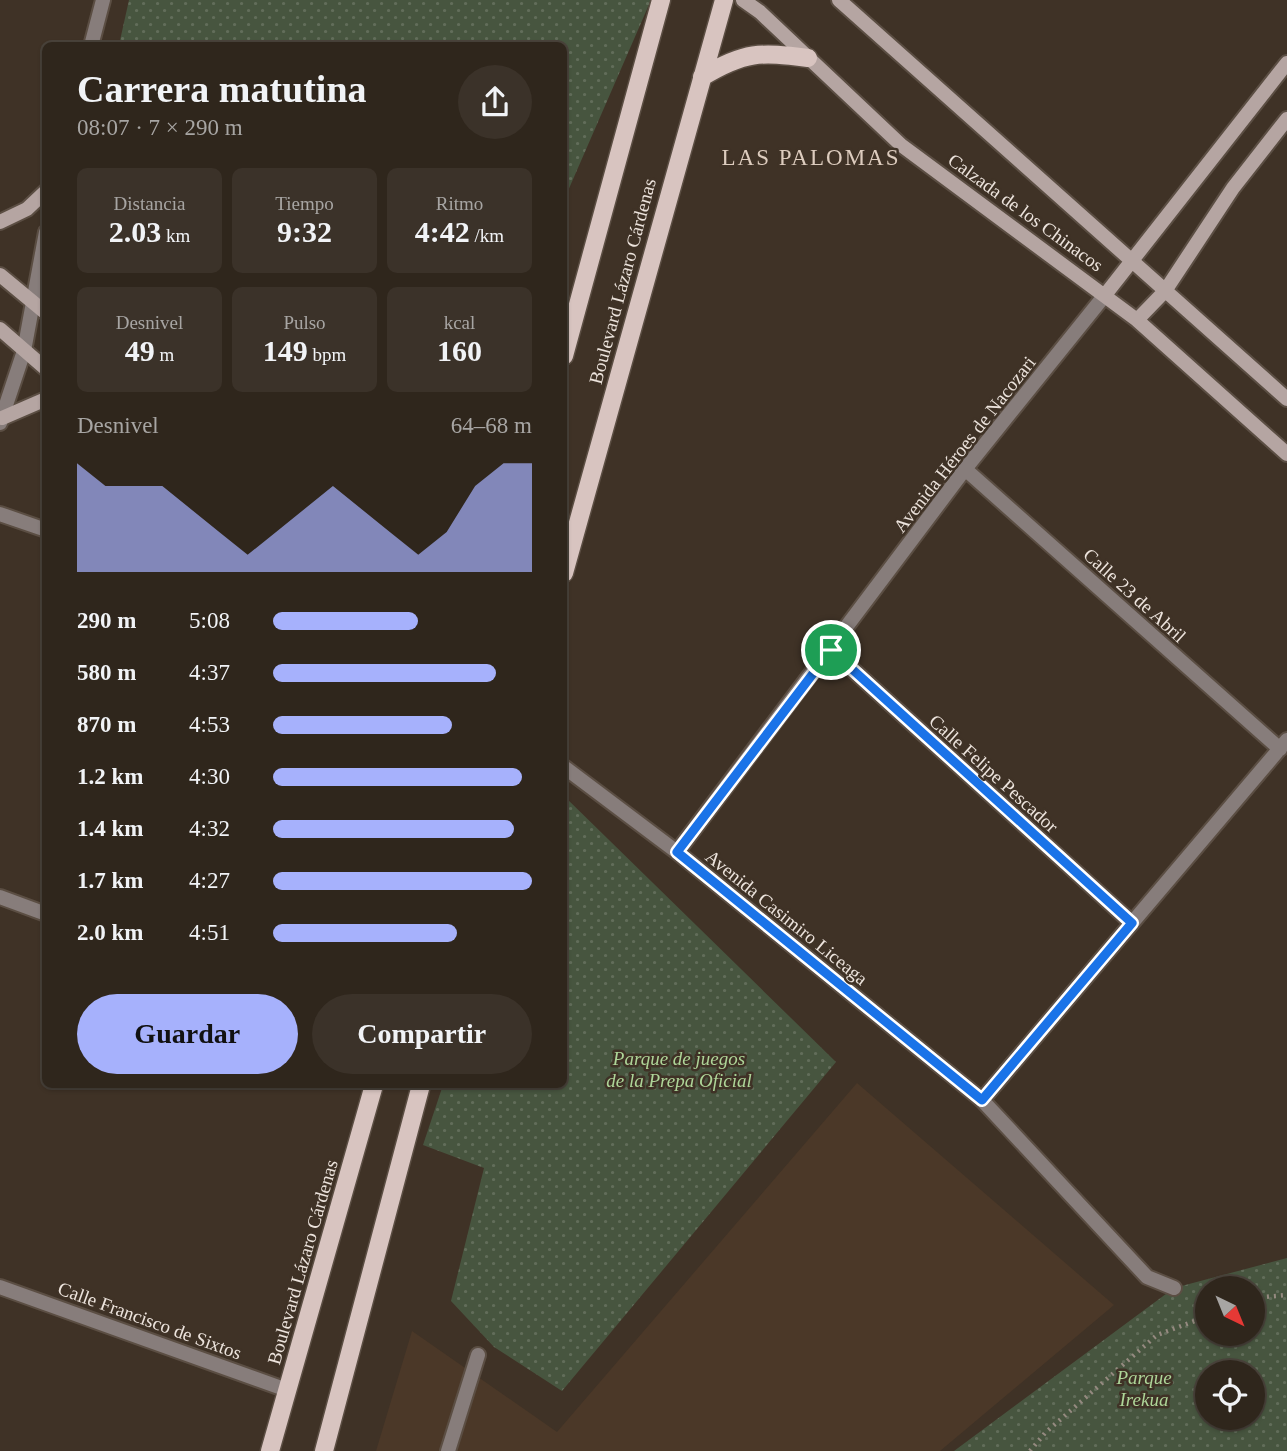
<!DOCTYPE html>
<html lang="es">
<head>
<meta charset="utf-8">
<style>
	body { margin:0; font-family:Georgia,serif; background:#3b3229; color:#f1f3f6; height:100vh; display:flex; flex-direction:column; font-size:26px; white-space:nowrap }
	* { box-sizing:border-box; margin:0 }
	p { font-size:23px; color:#a7a5a3 }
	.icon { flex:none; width:38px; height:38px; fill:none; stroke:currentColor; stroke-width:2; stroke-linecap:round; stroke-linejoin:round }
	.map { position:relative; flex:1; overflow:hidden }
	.side { position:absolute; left:42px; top:42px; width:525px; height:1046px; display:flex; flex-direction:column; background:#2f261c; border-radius:10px; box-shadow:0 2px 5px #0004,0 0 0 2px #4a433b }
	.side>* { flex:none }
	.needle { width:46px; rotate:137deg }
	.buttons { position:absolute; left:1195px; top:1276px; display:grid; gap:14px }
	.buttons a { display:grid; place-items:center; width:70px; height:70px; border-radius:50%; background:#2f261c; box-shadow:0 2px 5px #0004,0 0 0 2px #4a433b; font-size:35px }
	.pin { position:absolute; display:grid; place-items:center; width:60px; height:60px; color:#fff; margin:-30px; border:4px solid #fff; border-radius:50%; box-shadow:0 2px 7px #0007 }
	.round { display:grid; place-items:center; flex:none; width:74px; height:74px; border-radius:37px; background:#3b3229 }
	.headline { display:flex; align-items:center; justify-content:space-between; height:119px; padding:0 35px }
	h1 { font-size:38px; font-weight:700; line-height:52px }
	.stats { display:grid; grid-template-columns:repeat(3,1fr); gap:10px; height:119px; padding:7px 35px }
	.stats div { display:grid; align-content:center; border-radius:10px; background:#3b3229; text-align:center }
	.stats b { font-size:30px; font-weight:700 }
	.stats small { font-size:19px; font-weight:400 }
	.stats p { font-size:19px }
	.chart { height:196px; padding:14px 35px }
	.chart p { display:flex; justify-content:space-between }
	.chart svg { width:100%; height:126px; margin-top:7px; fill:#a6b1fc; opacity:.7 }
	.cta { display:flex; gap:14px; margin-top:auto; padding:14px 35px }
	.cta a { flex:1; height:80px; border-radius:42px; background:#a6b1fc; color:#111; font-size:28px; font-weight:700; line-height:80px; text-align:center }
	.cta a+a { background:#3b3229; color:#f1f3f6 }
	ul { padding:0 35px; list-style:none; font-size:23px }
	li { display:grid; grid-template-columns:112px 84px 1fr; align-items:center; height:52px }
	li i { height:18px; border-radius:9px; background:#a6b1fc }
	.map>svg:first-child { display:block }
	.built { fill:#4b3828 }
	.park { fill:url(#park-dots); fill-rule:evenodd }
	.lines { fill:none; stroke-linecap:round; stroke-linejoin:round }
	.service-casing { stroke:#5b4e43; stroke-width:18 }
	.pedestrian-casing { stroke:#5b4e43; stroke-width:18 }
	.minor-casing { stroke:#5b4e43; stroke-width:18 }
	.tertiary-casing { stroke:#5b4e43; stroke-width:18 }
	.secondary-casing { stroke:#5b4e43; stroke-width:18 }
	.primary-casing { stroke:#5b4e43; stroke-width:21 }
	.path { stroke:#958a80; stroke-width:4.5; stroke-dasharray:2 5; stroke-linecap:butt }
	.service { stroke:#877d7b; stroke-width:14 }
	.pedestrian { stroke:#877d7b; stroke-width:14 }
	.minor { stroke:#877d7b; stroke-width:14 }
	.tertiary { stroke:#877d7b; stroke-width:14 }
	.secondary { stroke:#b5a5a2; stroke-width:14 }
	.primary { stroke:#d8c4c0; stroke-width:18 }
	.route-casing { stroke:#fff; stroke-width:14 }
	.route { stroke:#1a73e8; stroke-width:9 }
	.labels { text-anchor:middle; stroke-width:5; stroke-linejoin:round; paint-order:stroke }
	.street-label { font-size:19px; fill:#ece3dc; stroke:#3f3226 }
	.park-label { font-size:19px; font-style:italic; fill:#aed598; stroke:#3f3226 }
	.quarter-label { font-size:23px; letter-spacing:2px; fill:#ddccbe; stroke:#3f3226 }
</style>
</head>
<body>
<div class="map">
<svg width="1287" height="1451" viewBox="0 0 1287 1451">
	<defs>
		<pattern id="park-dots" width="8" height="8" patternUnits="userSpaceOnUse" patternTransform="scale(1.75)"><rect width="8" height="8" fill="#47553f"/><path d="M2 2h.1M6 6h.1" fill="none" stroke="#626d5a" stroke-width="1.8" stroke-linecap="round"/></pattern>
	</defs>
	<rect width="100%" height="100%" fill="#3f3226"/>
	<path class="built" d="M857,1083L1114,1305L940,1451H376L412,1331L557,1432Z"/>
	<path class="park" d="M129,0H651L564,200V46L119,45Z
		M564,796L836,1062L562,1391L494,1347L451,1301L484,1168L423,1145L443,1085H564Z
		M1287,1258V1451H954L1174,1288ZM1208,1288H1253V1334H1208ZM1208,1372H1253V1418H1208Z"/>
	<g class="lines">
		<defs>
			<path id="service" d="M448,1451L478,1355"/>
			<path id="pedestrian" d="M982,1100L1147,1277L1174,1288"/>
			<path id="minor" d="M965,469L1280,749
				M0,514L46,530
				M831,650L1132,923
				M564,767L677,852L982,1100L1287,740
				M677,852L965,469L1105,295
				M0,897L46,914
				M0,1287L287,1390"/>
			<path id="tertiary" d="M91,46L103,0
				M0,423L24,351L46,232"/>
			<path id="secondary" d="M743,0L760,12L901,145L1137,320L1287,454
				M839,0L1287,399
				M0,222L27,209L46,191
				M0,275L46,313
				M1105,295L1287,63
				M1137,320L1165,291L1233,188L1287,119
				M0,329L46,369
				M2,418L46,399"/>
			<path id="primary" d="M702,77C745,51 760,52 808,58
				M564,356L661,0
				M564,573L724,0
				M270,1451L374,1085
				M324,1451L421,1085"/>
		</defs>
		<use href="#service" class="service-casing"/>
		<use href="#pedestrian" class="pedestrian-casing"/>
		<use href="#minor" class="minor-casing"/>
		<use href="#tertiary" class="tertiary-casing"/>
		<use href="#secondary" class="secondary-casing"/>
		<use href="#primary" class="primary-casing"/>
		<path class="path" d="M1253,1298L1287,1295
			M1030,1451L1045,1433L1157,1335L1208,1316"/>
		<use href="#service" class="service"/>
		<use href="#pedestrian" class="pedestrian"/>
		<use href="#minor" class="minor"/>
		<use href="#tertiary" class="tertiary"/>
		<use href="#secondary" class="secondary"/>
		<use href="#primary" class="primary"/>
	</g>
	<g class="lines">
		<defs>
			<path id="route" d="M831,650L1132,923L982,1100L677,852Z"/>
		</defs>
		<use href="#route" class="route-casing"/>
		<use href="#route" class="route"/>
	</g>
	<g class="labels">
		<g class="street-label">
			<text transform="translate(1026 212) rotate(36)" y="7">Calzada de los Chinacos</text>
			<text transform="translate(622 281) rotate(-75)" y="7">Boulevard Lázaro Cárdenas</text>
			<text transform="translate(964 444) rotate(-52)" y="7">Avenida Héroes de Nacozari</text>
			<text transform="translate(1135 595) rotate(42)" y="7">Calle 23 de Abril</text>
			<text transform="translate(994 773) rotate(42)" y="7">Calle Felipe Pescador</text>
			<text transform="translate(787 917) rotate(39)" y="7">Avenida Casimiro Liceaga</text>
			<text transform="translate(302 1262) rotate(-74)" y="7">Boulevard Lázaro Cárdenas</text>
			<text transform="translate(150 1320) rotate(20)" y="7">Calle Francisco de Sixtos</text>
		</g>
		<g class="park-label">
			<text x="679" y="1065">Parque de juegos<tspan x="679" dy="22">de la Prepa Oficial</tspan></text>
			<text x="1144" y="1384">Parque<tspan x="1144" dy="22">Irekua</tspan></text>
		</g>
		<g class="quarter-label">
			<text x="811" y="165">LAS PALOMAS</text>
		</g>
	</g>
</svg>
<div class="buttons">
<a><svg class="needle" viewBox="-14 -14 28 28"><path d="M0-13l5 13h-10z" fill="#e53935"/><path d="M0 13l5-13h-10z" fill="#a7a5a3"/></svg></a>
<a><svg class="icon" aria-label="locate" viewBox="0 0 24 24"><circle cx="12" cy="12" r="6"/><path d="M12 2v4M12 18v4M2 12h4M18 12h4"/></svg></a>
</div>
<div class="pin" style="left:831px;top:650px;background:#1e9e55"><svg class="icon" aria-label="arrive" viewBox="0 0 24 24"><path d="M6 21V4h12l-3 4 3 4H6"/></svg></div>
<section class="side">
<div class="headline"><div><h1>Carrera matutina</h1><p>08:07 · 7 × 290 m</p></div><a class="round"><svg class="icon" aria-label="share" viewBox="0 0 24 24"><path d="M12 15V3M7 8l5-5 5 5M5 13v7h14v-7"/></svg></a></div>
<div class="stats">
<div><p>Distancia</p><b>2.03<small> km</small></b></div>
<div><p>Tiempo</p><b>9:32</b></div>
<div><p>Ritmo</p><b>4:42<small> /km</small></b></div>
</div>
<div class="stats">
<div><p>Desnivel</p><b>49<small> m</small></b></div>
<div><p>Pulso</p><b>149<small> bpm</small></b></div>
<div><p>kcal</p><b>160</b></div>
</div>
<div class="chart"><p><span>Desnivel</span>64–68 m</p>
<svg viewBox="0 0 160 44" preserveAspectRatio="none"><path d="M0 44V6L10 14L20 14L30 14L40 22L50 30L60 38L70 30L80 22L90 14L100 22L110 30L120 38L130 30L140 14L150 6L160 6V44z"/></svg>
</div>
<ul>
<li><b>290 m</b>5:08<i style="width:56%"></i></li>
<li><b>580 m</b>4:37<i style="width:86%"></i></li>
<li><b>870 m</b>4:53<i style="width:69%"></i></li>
<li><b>1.2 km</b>4:30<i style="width:96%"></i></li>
<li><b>1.4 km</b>4:32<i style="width:93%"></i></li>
<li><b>1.7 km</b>4:27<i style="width:100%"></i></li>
<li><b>2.0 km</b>4:51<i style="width:71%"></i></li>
</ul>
<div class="cta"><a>Guardar</a><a>Compartir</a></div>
</section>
</div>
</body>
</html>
